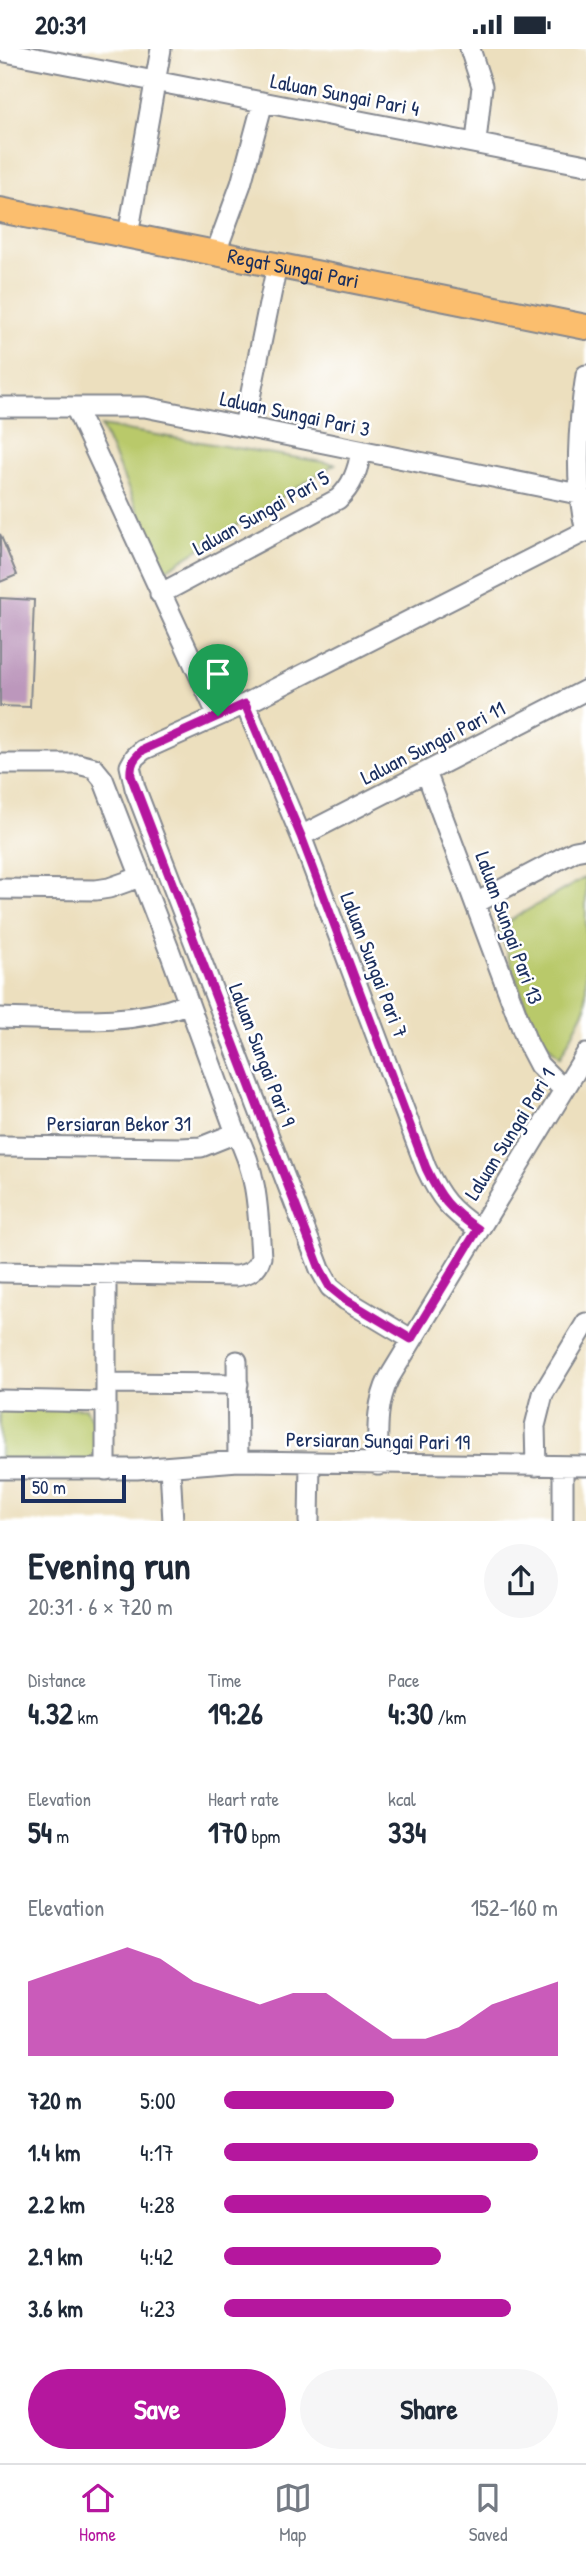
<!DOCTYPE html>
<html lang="en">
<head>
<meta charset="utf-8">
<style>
	body { margin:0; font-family:"Patrick Hand",sans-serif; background:#f6f6f7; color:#1f2937; height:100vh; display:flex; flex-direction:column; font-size:26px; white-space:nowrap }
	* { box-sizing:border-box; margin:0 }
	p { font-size:23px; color:#747a83 }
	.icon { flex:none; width:38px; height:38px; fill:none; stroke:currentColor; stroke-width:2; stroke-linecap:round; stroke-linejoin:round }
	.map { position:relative; height:1472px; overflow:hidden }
	.sheet { display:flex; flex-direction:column; background:#fff; flex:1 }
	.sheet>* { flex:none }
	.scale { position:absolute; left:21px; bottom:18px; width:105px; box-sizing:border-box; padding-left:7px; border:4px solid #1b2f5e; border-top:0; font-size:19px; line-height:24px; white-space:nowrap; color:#1b2f5e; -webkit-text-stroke:5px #fff; paint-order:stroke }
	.pin { position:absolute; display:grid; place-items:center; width:60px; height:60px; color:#fff; margin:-72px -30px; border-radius:50% 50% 50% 0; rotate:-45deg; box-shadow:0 0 7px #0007 }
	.pin .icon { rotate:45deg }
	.round { display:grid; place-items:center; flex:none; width:74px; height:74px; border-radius:37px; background:#f6f6f7 }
	.headline { display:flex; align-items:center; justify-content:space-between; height:119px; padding:0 28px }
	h1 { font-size:38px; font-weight:800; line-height:52px }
	.stats { display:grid; grid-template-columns:repeat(3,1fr); gap:10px; height:119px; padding:7px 28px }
	.stats div { display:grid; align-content:center }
	.stats b { font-size:30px; font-weight:800 }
	.stats small { font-size:19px; font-weight:400 }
	.stats p { font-size:19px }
	.chart { height:196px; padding:14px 28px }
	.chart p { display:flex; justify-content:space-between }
	.chart svg { width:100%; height:126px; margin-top:7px; fill:#b5179e; opacity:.7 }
	.button { display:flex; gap:14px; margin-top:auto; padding:14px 28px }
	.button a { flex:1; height:80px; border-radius:42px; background:#b5179e; color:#fff; font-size:28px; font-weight:800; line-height:80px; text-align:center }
	.button a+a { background:#f6f6f7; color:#1f2937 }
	ul { padding:0 28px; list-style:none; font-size:23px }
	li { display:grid; grid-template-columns:112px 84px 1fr; align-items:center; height:52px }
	li i { height:18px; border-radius:9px; background:#b5179e }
	.status { display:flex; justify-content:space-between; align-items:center; height:49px; padding:0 35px; background:#fff; direction:ltr }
	.status svg { height:19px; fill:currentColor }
	.tabs { display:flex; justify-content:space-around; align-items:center; height:98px; border-top:2px solid #e0e1e3; background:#fff; font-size:19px; color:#747a83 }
	.tabs a { display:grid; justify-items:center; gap:4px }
	.tabs .current { color:#b5179e }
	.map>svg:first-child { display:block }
	.green { fill:#b9c96b; stroke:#6a7c64; stroke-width:2 }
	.building { fill:#bc97bc }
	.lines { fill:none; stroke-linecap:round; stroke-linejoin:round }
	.minor-casing { stroke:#84878e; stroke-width:23 }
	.major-casing { stroke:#84878e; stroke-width:28 }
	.minor { stroke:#fff; stroke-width:19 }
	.major { stroke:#fbbe6e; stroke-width:24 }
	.route-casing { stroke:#fff; stroke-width:14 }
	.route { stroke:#b5179e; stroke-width:9 }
	.labels { text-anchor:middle; stroke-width:5; stroke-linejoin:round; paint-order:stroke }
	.street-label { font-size:21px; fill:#1b2f5e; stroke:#fff }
</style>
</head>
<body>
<div class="status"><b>20:31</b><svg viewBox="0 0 49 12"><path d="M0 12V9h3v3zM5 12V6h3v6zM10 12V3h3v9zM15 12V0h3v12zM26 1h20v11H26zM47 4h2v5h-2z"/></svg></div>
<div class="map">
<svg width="586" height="1473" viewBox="0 0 586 1473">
	<rect width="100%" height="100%" fill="#fff"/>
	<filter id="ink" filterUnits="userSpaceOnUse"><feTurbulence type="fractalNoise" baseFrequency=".0143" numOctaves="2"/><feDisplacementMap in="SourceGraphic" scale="14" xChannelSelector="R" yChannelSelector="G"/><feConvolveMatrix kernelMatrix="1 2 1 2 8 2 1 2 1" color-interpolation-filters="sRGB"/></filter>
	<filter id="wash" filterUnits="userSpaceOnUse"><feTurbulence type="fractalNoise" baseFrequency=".00686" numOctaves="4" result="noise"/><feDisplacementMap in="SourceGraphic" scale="28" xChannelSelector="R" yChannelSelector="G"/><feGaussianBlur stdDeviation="1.57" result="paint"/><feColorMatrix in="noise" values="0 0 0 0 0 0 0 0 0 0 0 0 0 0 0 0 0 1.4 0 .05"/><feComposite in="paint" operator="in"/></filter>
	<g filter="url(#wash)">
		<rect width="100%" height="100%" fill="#ecdfbe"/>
		<path class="green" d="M101,377L335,415L164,522Z
			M586,828V958L560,1009L534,981L498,878Z
			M0,1359H86L99,1386V1402L89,1412L0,1411Z"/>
		<g id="blocks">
			<path class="building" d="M0,485L17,526L0,533Z
				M0,549L34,551L30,658L0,657Z"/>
		</g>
	</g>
	<g filter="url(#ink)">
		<use href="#blocks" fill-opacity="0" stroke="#84878e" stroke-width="2"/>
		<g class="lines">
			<defs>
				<path id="minor" d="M470,0L482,37L476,93
					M0,2L586,116
					M128,186L161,0
					M216,203L241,135L263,53
					M586,326C578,378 574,431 586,483
					M0,358H145L578,445
					M75,358L218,667
					M244,378L277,216
					M160,545L338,450C352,437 358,422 361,402
					M245,655L301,787L426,1119C440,1149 450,1161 478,1180
					M0,715H78L94,719L103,730L170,903L236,1084C258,1125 258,1163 261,1208C257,1221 249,1225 236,1227L0,1223
					M426,723L527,993L539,1016L564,1041
					M301,787L586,641
					M0,840L96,841L109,839L140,828
					M476,854L575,802L586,800
					M0,969C63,970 128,978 187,955
					M0,1097L181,1099L201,1098L236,1084
					M106,1225V1421
					M411,1290L346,1251L330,1238L320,1220L135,739L130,717L135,708L143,701L245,655L586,482
					M237,1312L238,1412
					M106,1334L238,1335
					M0,1351L106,1353
					M378,1416C378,1385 375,1357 389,1329L586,1005
					M536,1417L535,1377L543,1345L586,1274
					M563,1417V1473
					M170,1418L173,1473
					M0,1420H137L238,1412L586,1417
					M309,1473L310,1413"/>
				<g id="major">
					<path id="s1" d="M0,161L586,278"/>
				</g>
			</defs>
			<use href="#minor" class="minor-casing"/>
			<use href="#major" class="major-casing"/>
			<use href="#minor" class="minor"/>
			<use href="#major" class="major"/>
		</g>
	</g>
	<g class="lines" filter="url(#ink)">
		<defs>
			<path id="route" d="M245,655L301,787L426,1119C440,1149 450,1161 478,1180L411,1290L346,1251L330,1238L320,1220L131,727C130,714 134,709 143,701Z"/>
		</defs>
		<use href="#route" class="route-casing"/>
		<use href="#route" class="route"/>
	</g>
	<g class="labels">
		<g class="street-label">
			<text transform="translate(345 46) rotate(11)" y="7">Laluan Sungai Pari 4</text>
			<text dy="7" stroke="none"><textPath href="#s1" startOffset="299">Regat Sungai Pari</textPath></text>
			<text transform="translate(295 365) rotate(12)" y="7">Laluan Sungai Pari 3</text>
			<text transform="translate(261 464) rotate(-29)" y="7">Laluan Sungai Pari 5</text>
			<text transform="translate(433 694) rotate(-27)" y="7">Laluan Sungai Pari 11</text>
			<text transform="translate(509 879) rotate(70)" y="7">Laluan Sungai Pari 13</text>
			<text transform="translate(374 916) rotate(69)" y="7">Laluan Sungai Pari 7</text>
			<text transform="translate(262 1006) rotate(69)" y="7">Laluan Sungai Pari 9</text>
			<text x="119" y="1082">Persiaran Bekor 31</text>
			<text transform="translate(510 1085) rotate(-58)" y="7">Laluan Sungai Pari 1</text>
			<text transform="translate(378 1392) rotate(1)" y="7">Persiaran Sungai Pari 19</text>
		</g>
	</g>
</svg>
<div class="scale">50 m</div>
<div class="pin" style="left:218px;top:667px;background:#1e9e55"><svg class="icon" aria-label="arrive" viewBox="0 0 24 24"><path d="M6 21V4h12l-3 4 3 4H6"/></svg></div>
</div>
<section class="sheet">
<div class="headline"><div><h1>Evening run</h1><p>20:31 · 6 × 720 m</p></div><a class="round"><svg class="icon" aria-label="share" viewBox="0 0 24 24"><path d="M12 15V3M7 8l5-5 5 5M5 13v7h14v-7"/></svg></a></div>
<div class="stats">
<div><p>Distance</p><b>4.32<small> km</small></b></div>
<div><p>Time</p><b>19:26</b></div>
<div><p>Pace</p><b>4:30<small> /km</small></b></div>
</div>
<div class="stats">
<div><p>Elevation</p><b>54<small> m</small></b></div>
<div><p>Heart rate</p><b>170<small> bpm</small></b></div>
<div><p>kcal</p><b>334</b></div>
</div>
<div class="chart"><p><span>Elevation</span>152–160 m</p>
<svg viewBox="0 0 160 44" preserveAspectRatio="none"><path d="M0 44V18L10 14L20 10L30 6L40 10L50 18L60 22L70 26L80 22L90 22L100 30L110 38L120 38L130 34L140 26L150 22L160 18V44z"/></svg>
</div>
<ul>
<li><b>720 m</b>5:00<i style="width:51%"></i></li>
<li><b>1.4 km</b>4:17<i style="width:94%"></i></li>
<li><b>2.2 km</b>4:28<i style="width:80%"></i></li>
<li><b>2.9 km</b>4:42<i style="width:65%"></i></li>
<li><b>3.6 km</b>4:23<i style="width:86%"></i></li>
</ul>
<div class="button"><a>Save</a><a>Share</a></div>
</section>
<nav class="tabs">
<a class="current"><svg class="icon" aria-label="home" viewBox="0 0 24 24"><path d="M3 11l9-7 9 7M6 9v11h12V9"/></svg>Home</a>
<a><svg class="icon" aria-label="map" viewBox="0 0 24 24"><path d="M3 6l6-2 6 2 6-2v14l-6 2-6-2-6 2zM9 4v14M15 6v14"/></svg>Map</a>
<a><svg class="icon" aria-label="saved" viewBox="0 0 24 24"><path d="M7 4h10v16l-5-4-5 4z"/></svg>Saved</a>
</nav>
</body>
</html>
